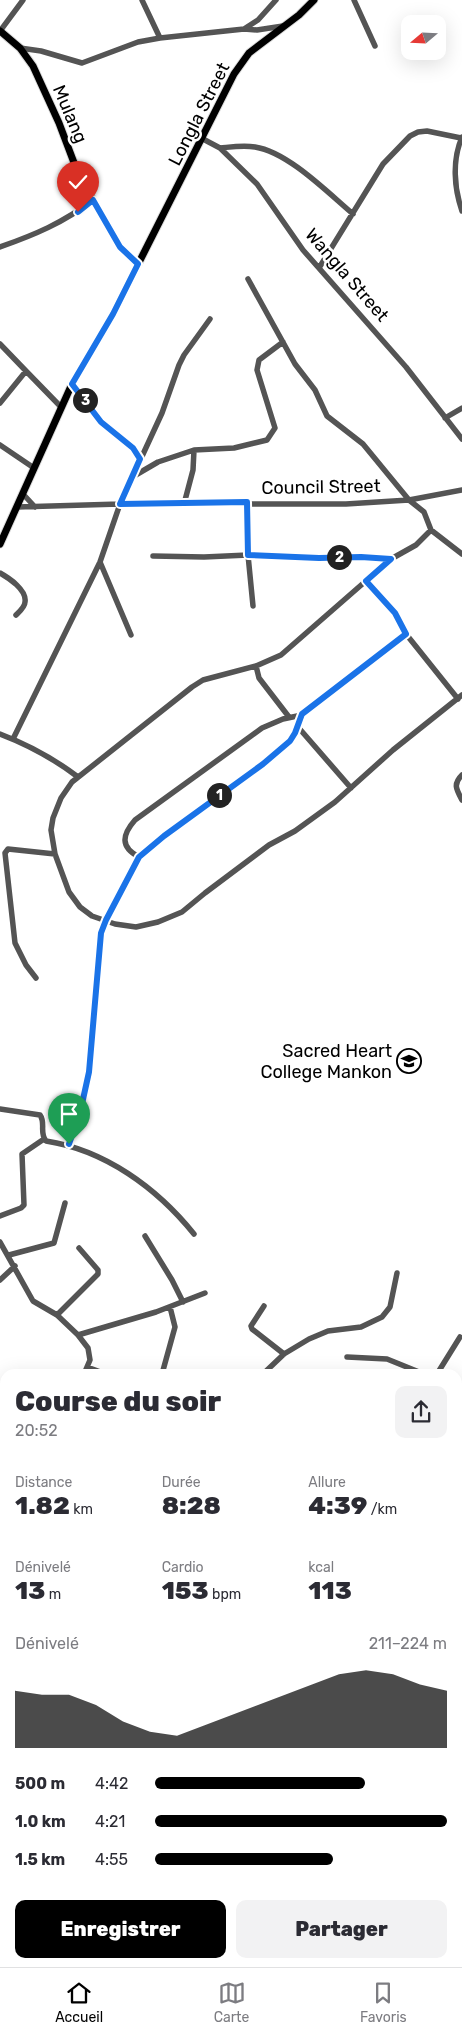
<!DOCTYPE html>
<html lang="fr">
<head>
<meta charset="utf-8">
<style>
	body { margin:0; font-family:Rubik,sans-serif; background:#f2f2f3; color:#2b2b33; height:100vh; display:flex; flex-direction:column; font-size:19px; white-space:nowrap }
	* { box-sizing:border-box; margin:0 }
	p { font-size:16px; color:#7c7c81 }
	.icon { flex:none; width:28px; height:28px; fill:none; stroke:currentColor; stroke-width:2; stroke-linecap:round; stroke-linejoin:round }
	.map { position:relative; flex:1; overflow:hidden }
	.side { position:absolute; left:0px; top:1369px; width:462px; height:599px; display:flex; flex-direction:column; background:#fff; border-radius:15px 15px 0 0; box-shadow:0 5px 20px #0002 }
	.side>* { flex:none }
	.needle { width:32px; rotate:251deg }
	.tools { position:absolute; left:401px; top:15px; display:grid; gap:10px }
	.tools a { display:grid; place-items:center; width:45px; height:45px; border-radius:10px; background:#fff; box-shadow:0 5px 20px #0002; font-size:25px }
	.pin { position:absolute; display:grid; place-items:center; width:42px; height:42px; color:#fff; margin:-51px -21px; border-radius:50% 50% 50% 0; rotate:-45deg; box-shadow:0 0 5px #0007 }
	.pin .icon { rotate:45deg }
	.km { position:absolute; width:25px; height:25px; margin:-12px; border-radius:50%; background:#222; color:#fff; font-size:14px; line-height:25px; text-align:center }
	.round { display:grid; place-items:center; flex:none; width:52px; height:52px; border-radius:10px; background:#f2f2f3 }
	.head { display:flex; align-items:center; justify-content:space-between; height:85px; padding:0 15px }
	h1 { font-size:28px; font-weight:800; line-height:38px }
	.figures { display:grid; grid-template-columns:repeat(3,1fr); gap:8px; height:85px; padding:5px 15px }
	.figures div { display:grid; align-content:center }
	.figures b { font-size:25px; font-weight:800 }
	.figures small { font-size:14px; font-weight:400 }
	.figures p { font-size:14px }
	.chart { height:140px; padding:10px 15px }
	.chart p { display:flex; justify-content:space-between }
	.chart svg { width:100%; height:90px; margin-top:5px; fill:#000; opacity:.7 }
	.primary-button { display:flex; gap:10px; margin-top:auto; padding:10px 15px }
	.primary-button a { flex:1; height:58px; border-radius:10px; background:#000; color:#fff; font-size:20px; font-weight:800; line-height:58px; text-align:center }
	.primary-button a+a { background:#f2f2f3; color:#2b2b33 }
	ul { padding:0 15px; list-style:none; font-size:16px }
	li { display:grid; grid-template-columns:80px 60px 1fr; align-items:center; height:38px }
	li i { height:12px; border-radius:6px; background:#000 }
	.tabs { display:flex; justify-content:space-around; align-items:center; height:70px; border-top:1px solid #e1e1e2; background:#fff; font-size:14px; color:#7c7c81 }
	.tabs a { display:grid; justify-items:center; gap:2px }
	.tabs .on { color:#000 }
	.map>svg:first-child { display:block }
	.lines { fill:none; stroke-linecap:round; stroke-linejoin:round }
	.river { stroke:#a2a2a2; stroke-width:10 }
	.major-casing { stroke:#dbdbdb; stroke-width:9 }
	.highway-casing { stroke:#dbdbdb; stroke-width:10 }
	.minor { stroke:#545454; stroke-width:5.5 }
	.major { stroke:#000; stroke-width:7 }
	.highway { stroke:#000; stroke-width:8 }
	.route-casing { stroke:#fff; stroke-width:10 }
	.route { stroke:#1a73e8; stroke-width:6 }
	.labels { text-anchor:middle; stroke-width:5; stroke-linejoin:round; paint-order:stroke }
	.street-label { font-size:18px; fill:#000; stroke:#fff }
	.poi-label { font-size:18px; fill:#000; stroke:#fff; text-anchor:end }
</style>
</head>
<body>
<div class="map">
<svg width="462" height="1967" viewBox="0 0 462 1967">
	<rect width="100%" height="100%" fill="#fff"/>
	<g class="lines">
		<path class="river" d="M0,1742L5,1740
			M0,1778L2,1788L0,1794
			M42,1967L43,1962"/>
		<defs>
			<path id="major" d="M0,31L20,48L33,66L59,123L76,168L93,200L120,247L138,264
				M0,544L72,384L113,314L234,74L249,53L299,15L314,0"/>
			<path id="highway" d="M458,1461L462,1462
				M0,1591L5,1584"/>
		</defs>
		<use href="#major" class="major-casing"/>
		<use href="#highway" class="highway-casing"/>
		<path class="minor" d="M142,0L160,38
			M354,0L375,46
			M244,29L258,20L276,0
			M0,31L23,0
			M20,48L41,51L82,63L138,42L160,38L244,29L257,30L283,26
			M462,137C452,160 454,188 462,211
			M203,139L220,148L257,184L303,250L406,367L462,439
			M220,148C231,147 243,145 255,147C288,152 328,193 353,214
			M0,247C34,235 63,223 93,200
			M319,268L383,164L410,136L418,132L427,131L461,138
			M248,279L295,364L315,390L327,416L363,444L409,500L462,490
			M0,344L26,371
			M72,384L101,422L133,448L140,459
			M0,403L26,371L61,407
			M445,418L462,408
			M0,445L34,468
			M134,476L158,462L194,450L234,448L267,440L275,428L257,370L259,360L283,342
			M23,494L35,507
			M247,502L248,555L253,606
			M184,504L193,470L194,450
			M17,507L120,504H346L409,500L424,512L431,530L462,554
			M431,530L416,545L391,559L281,655L256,666L203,680L192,687L72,782L61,798L53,818L51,830L55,854L69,892L80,907L92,916L115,924L136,927L158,922L182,912L205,893L269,845L295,831L335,802L393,750L462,695
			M153,556L204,557L248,555L319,558L361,557L391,559
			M100,562L131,635
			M0,573C9,578 27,590 25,602C25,607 19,612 16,615
			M406,634L458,699
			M256,666L259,678L289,717
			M298,727L351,788
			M0,734C29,745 53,758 78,777
			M13,739L100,562L120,504L162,413L179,365L184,355L210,319
			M462,775C453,784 456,789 462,800
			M139,857C120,847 122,835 135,820L262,728L283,719L302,715L406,634L395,613L366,581
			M36,978L26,965L15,943L5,853L8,849L55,854
			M0,1109L40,1115C46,1123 39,1133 46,1141C105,1150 157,1188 194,1234
			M69,1144L80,1113L89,1073L101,933L120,891L139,857L164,836L263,764L290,741L295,733L302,715
			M0,1216L21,1208L24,1205L22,1154L44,1139
			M145,1236L172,1280L183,1302
			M0,1242L33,1301L57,1315L78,1335L88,1348L90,1360L84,1374
			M9,1255L54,1243L65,1203
			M0,1280L15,1266
			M264,1306L251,1326L252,1329L284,1354
			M57,1315L98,1274V1270L79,1248
			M78,1335L156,1312L205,1293
			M347,1357L387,1359L424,1374
			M87,1367L106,1374
			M162,1374L175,1327L170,1307
			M263,1374L284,1354L309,1339L328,1331L361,1327L382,1317L390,1307L397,1273
			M437,1374L460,1337
			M458,1422L462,1417
			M0,1437L5,1433
			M458,1527L462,1522
			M458,1623L462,1620
			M458,1792H462"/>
		<use href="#major" class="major"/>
		<use href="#highway" class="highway"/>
	</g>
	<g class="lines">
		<defs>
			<path id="route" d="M69,1144L80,1113L89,1072L101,933L106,920L139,857L164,836L263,764L290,741L295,733L302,714L406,634L395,613L366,581L391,559L361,557L319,558L248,555L247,502L120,504L140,459L133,448L101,422L72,384L113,314L138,264L120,247L93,200L78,212"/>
		</defs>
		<use href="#route" class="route-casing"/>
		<use href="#route" class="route"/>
	</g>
	<defs>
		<symbol id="school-ring" viewBox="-11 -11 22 22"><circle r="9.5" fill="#fff" stroke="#000" stroke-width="1.5"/><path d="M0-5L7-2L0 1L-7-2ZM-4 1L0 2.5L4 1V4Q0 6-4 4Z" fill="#000"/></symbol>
	</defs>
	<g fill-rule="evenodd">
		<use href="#school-ring" x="395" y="1047" width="28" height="28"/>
	</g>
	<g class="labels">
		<g class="street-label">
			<text transform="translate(70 114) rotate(67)" y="6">Mulang</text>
			<text transform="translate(199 114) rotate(-63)" y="6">Longla Street</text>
			<text transform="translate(347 275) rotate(49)" y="6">Wangla Street</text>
			<text transform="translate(321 487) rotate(-1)" y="6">Council Street</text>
		</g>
		<g class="poi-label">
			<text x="392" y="1057">Sacred Heart<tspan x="392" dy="21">College Mankon</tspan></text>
		</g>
	</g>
</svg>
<div class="tools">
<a><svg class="needle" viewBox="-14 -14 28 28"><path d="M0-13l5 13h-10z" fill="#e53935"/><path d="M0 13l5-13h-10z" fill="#7c7c81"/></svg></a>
</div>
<div class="pin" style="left:69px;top:1144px;background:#1e9e55"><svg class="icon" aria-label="arrive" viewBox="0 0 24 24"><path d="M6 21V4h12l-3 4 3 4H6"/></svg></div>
<div class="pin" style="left:78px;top:212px;background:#d93025"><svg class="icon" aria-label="check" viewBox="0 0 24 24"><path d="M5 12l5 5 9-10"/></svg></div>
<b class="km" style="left:219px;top:795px">1</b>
<b class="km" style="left:339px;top:557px">2</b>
<b class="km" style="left:85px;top:400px">3</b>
<section class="side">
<div class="head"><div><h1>Course du soir</h1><p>20:52</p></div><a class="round"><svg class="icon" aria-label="share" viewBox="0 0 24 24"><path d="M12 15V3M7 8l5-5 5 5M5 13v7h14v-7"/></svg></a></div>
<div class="figures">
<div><p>Distance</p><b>1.82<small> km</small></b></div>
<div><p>Durée</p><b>8:28</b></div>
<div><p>Allure</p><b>4:39<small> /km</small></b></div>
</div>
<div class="figures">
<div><p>Dénivelé</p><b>13<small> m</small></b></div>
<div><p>Cardio</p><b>153<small> bpm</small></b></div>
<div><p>kcal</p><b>113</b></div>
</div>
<div class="chart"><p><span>Dénivelé</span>211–224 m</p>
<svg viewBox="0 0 160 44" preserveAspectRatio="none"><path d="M0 44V16L10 18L20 18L30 23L40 31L50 36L60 38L70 33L80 28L90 23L100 18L110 13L120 8L130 6L140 8L150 13L160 16V44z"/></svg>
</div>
<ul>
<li><b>500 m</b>4:42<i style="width:72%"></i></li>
<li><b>1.0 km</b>4:21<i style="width:100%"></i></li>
<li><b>1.5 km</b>4:55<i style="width:61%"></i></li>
</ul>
<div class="primary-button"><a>Enregistrer</a><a>Partager</a></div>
</section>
</div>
<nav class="tabs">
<a class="on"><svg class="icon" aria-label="home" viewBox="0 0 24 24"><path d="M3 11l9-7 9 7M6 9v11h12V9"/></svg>Accueil</a>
<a><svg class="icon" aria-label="map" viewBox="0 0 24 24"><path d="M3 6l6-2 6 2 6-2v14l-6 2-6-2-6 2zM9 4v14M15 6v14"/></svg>Carte</a>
<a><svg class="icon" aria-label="saved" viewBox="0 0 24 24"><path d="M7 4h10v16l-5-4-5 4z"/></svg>Favoris</a>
</nav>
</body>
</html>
